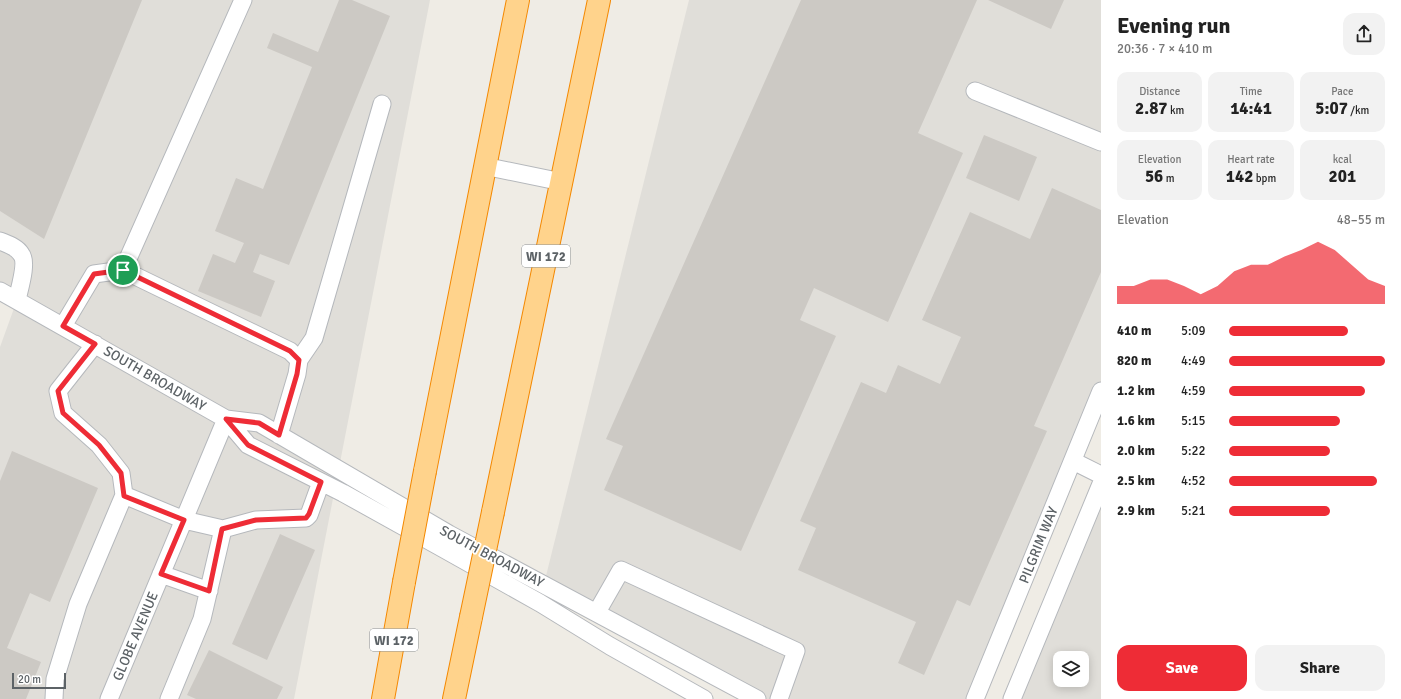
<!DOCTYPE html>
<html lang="en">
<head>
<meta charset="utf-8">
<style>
	body { margin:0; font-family:Signika,sans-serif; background:#f2f2f2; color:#222; height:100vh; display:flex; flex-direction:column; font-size:15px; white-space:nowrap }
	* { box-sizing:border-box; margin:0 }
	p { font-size:13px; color:#767676 }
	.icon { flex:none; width:22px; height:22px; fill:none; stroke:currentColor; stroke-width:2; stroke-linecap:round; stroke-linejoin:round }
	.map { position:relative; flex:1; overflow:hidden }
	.details { display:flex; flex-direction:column; background:#fff; width:300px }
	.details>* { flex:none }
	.fabs { position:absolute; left:1053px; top:651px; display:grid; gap:8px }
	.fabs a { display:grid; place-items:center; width:36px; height:36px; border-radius:8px; background:#fff; box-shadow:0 2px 10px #0003; font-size:20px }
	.scale { position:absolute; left:12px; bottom:10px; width:54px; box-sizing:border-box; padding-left:4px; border:2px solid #5c6266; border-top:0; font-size:11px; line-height:14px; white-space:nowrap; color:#5c6266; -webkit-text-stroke:3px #fff; paint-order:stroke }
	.pin { position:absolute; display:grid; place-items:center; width:34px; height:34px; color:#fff; margin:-17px; border:2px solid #fff; border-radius:50%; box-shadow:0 1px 4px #0007 }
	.round { display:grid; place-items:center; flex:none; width:42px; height:42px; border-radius:12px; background:#f2f2f2 }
	.overview { display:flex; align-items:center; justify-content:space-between; height:68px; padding:0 16px }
	h1 { font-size:22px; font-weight:700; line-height:30px }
	.figures { display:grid; grid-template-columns:repeat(3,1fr); gap:6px; height:68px; padding:4px 16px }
	.figures div { display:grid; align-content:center; border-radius:10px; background:#f2f2f2; text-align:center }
	.figures b { font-size:17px; font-weight:700 }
	.figures small { font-size:11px; font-weight:400 }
	.figures p { font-size:11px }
	.chart { height:112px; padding:8px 16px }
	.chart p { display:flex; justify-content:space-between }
	.chart svg { width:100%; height:72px; margin-top:4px; fill:#ee2c36; opacity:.7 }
	.button { display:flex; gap:8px; margin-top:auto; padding:8px 16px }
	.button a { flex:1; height:46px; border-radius:12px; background:#ee2c36; color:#fff; font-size:16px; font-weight:700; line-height:46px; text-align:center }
	.button a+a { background:#f2f2f2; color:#222 }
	ul { padding:0 16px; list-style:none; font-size:13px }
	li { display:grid; grid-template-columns:64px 48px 1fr; align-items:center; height:30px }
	li i { height:10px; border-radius:5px; background:#ee2c36 }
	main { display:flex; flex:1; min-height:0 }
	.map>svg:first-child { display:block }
	.industrial { fill:#e0ded9; fill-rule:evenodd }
	.building { fill:#ccc9c4 }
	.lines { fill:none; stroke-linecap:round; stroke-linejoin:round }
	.minor-casing { stroke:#b5b8bc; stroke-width:19 }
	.highway-casing { stroke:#f48800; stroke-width:24 }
	.minor { stroke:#fff; stroke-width:17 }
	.highway { stroke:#ffd38c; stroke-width:22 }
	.highway-bridge-casing { stroke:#f48800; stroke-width:24; stroke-linecap:butt }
	.highway-bridge { stroke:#ffd38c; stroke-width:22 }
	.route-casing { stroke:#fff; stroke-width:8 }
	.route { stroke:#ee2c36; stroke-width:5 }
	.labels { text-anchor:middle; stroke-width:3.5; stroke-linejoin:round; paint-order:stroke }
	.shield { fill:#fff; stroke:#8d9194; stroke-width:1 }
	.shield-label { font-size:13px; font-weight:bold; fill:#5c6266 }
	.street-label { font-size:14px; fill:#5c6266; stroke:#fff }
</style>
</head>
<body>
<main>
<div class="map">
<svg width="1101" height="699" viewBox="0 0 1101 699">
	<rect width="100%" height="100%" fill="#efece5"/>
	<path class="industrial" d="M0,0H430L294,699H0V347L17,300L0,291Z
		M689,0H1101V391L975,699H757L544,584Z
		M1101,484V699H1012ZM1060,658H1082V680H1060Z"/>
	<path class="building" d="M0,0H142L44,239L0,211Z
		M339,0H352L390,16L289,265L260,254L253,272L275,281L261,317L198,291L213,254L235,263L244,243L215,231L236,178L263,189L312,67L267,48L273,33L318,52Z
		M801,0H977L918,133L963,153L888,322L814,288L800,320L836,336L741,551L604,490L623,446L606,439Z
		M988,0H1064L1051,29Z
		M984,135L1037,157L1019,201L966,178Z
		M1052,188L1101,210V272L1034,426L1047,431L970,606L957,600L924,675L898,663L916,622L798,570L816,528L800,521L861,382L886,393L898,365L940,384L961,337L922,320L970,212L1030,239Z
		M12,451L98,488L50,602L30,593L7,648L41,662L26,699H0V481Z
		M280,534L315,550L267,660L232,644Z
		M209,650L283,687L277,699H196L187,695Z"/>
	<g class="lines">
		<defs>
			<path id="minor" d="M975,91L1101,142
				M484,166L562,182
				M0,241C7,244 17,247 21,254C28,262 19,290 17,300
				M123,270L243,0
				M0,291L226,419L248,445L343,493L442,548L540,603L610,646L704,699
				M63,326L94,274L123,270L290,351L299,360L297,374L279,435
				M299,360L314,338L382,104
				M226,419L259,423L449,534L757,699
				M1073,461L1101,475
				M124,495L184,520L223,529L256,520L306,518L309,515L321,482
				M161,574L209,591
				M597,612L621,570L796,651L779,699
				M54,699L55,679L78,604L124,495L121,473L99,445L63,413L58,391L95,344
				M109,699L226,419
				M169,699L202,619L223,529
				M975,699L1101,391
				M1012,699L1101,484"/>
			<path id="highway" d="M425,471L518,0
				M493,512L599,0
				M383,699L404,582
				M454,699L471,617"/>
		</defs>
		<use href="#minor" class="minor-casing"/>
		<use href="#highway" class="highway-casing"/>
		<use href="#minor" class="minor"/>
		<use href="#highway" class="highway"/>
		<defs>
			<path id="highway-bridge" d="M404,582L425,471
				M471,617L493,512"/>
		</defs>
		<use href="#highway-bridge" class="highway-bridge-casing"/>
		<use href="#highway-bridge" class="highway-bridge"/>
	</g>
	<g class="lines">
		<defs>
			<path id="route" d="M123,270L290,351L299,360L297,374L279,435L259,423L226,419L248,445L321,482L309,514L306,518L256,520L222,529L209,591L161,574L184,520L124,496L121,473L99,445L63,413L58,391L95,344L63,326L94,274Z"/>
		</defs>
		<use href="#route" class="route-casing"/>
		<use href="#route" class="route"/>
	</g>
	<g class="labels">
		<g class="shield">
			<rect x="522" y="245" width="48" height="22" rx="3"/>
			<rect x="370" y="629" width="48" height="22" rx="3"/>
		</g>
		<g class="shield-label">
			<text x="546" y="261">WI 172</text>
			<text x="394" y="645">WI 172</text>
		</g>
		<g class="street-label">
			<text transform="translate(155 378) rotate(30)" y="5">SOUTH BROADWAY</text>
			<text transform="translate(1038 545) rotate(-68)" y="5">PILGRIM WAY</text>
			<text transform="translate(492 556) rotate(28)" y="5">SOUTH BROADWAY</text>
			<text transform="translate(135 636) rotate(-67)" y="5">GLOBE AVENUE</text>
		</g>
	</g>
</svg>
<div class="fabs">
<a><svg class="icon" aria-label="layers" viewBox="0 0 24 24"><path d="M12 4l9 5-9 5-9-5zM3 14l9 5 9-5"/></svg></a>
</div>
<div class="scale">20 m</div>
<div class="pin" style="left:123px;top:270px;background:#1e9e55"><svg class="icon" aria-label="arrive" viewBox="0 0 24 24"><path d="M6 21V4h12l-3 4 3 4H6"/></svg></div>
</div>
<section class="details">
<div class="overview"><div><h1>Evening run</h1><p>20:36 · 7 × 410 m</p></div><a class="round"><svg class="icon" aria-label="share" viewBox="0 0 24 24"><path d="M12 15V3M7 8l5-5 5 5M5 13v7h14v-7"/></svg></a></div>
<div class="figures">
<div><p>Distance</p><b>2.87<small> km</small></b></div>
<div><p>Time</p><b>14:41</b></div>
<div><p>Pace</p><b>5:07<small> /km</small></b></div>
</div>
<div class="figures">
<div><p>Elevation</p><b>56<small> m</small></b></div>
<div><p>Heart rate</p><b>142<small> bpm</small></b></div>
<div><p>kcal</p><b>201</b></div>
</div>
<div class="chart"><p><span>Elevation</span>48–55 m</p>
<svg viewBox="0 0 160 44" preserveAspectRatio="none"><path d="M0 44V33L10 33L20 29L30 29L40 33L50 38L60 33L70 24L80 20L90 20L100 15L110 11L120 6L130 11L140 20L150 29L160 33V44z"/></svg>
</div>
<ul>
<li><b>410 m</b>5:09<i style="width:76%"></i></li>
<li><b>820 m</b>4:49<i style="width:100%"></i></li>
<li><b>1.2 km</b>4:59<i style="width:87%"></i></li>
<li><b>1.6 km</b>5:15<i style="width:71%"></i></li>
<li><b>2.0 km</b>5:22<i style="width:65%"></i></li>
<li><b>2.5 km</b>4:52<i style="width:95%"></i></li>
<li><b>2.9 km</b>5:21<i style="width:65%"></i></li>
</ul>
<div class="button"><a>Save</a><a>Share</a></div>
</section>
</main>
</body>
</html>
